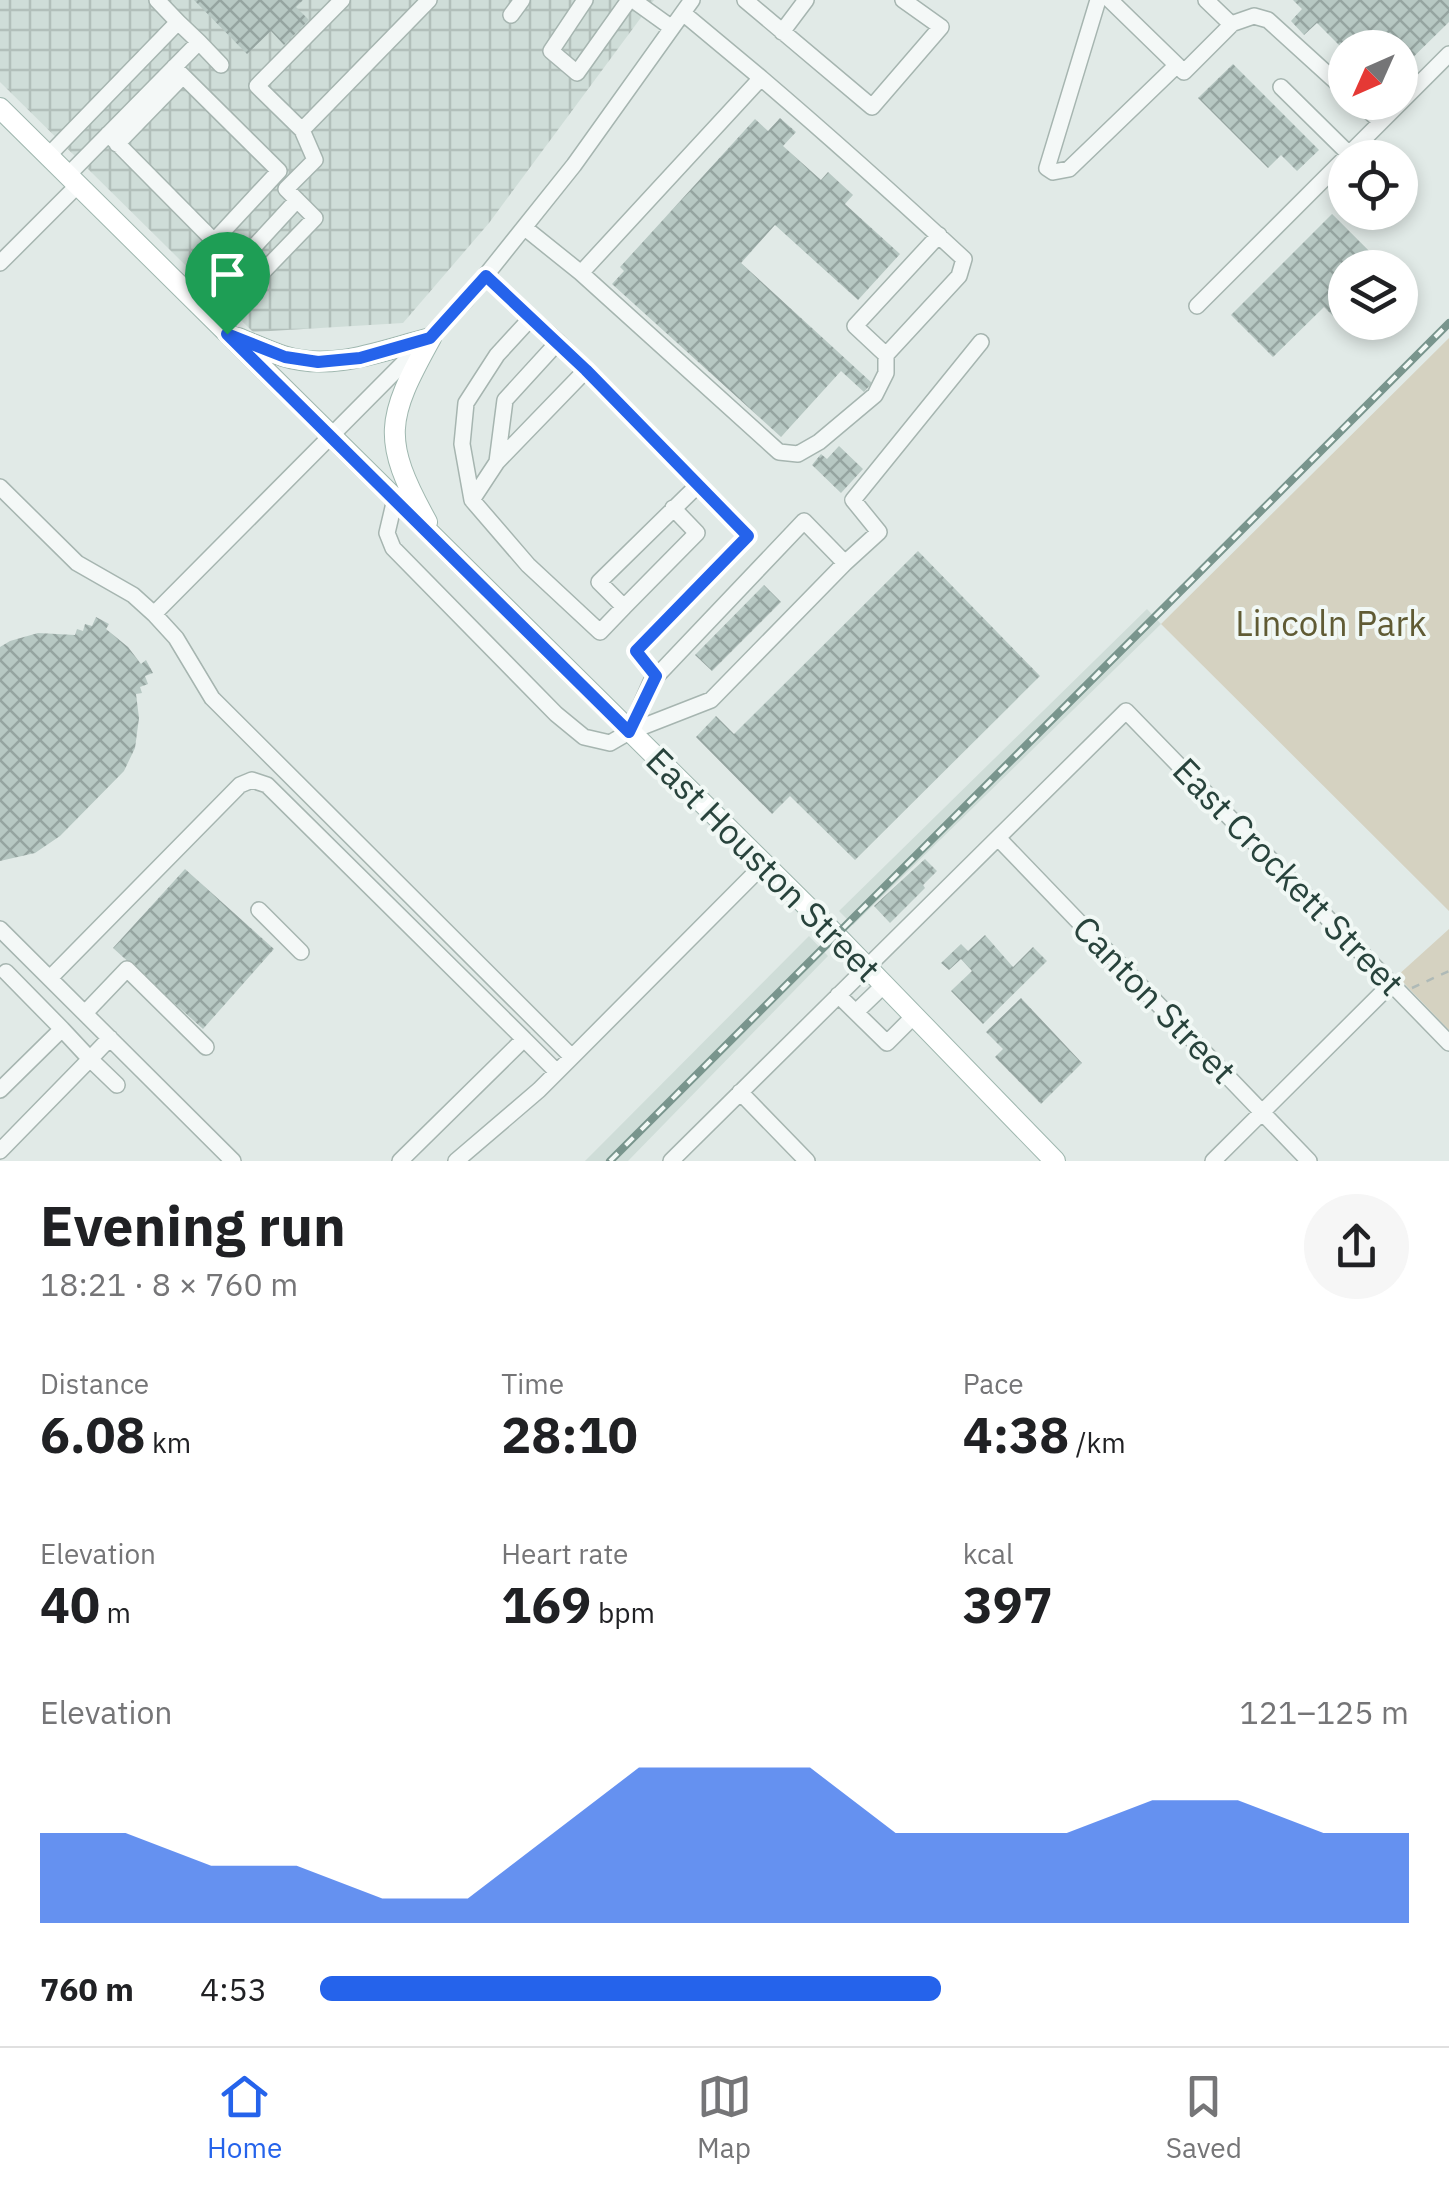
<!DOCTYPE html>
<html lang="en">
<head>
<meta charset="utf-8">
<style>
	body { margin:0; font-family:"IBM Plex Sans",sans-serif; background:#f6f6f6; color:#202124; height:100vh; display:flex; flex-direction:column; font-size:38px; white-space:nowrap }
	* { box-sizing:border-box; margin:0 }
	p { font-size:32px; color:#757577 }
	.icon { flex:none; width:55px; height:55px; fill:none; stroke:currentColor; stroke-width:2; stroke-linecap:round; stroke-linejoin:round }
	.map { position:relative; height:1161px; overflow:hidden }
	.sheet { display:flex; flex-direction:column; background:#fff; flex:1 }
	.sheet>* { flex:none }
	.needle { width:65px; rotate:225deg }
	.buttons { position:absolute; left:1328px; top:30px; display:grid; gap:20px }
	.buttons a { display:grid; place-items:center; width:90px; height:90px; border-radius:50%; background:#fff; box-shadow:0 5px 15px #0003; font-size:50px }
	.pin { position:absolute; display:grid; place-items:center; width:85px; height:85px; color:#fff; margin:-102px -42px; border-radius:50% 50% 50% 0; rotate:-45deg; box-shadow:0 0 10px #0007 }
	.pin .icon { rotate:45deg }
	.round { display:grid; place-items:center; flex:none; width:105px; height:105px; border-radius:52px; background:#f6f6f6 }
	.overview { display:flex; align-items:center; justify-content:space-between; height:170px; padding:0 40px }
	h1 { font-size:55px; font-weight:700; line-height:75px }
	.figures { display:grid; grid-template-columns:repeat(3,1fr); gap:15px; height:170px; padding:10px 40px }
	.figures div { display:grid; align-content:center }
	.figures b { font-size:50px; font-weight:700 }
	.figures small { font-size:28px; font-weight:400 }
	.figures p { font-size:28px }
	.chart { height:280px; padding:20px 40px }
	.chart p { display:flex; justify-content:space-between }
	.chart svg { width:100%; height:180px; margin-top:10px; fill:#2563eb; opacity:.7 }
	ul { padding:0 40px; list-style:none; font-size:32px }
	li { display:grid; grid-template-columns:160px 120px 1fr; align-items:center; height:75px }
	li i { height:25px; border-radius:12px; background:#2563eb }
	.menu { display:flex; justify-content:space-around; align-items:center; height:140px; border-top:2px solid #e0e0e0; background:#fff; font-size:28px; color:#757577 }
	.menu a { display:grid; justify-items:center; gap:5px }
	.menu .active { color:#2563eb }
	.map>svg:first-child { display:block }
	.built { fill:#cfddd8 }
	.industrial { fill:url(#industrial-grid) }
	.green { fill:#d5d2c1 }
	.building { fill:url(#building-cross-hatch) }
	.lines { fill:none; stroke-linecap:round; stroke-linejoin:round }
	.minor-casing { stroke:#a6b5b0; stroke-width:18 }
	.major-casing { stroke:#9fb7af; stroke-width:22 }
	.path { stroke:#afbab7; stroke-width:2.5; stroke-dasharray:8 8; stroke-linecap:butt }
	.minor { stroke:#f4f8f7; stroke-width:15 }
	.major { stroke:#fff; stroke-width:20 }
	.rail-casing { stroke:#79958d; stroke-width:8 }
	.rail { stroke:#f1f8f5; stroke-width:4; stroke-dasharray:11; stroke-linecap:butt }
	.route-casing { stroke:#fff; stroke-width:20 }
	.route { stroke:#2563eb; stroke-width:12 }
	.labels { text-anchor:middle; stroke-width:8; stroke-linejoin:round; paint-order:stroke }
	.park-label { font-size:35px; fill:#605b34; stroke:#f1f8f5 }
	.street-label { font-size:35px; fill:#28433c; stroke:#f1f8f5 }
</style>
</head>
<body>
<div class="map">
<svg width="1449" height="1161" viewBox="0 0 1449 1161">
	<defs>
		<pattern id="industrial-grid" width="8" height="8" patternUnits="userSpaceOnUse" patternTransform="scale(2.5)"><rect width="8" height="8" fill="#cfddd8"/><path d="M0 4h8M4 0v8" fill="none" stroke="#b2bfba"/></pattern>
		<pattern id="building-cross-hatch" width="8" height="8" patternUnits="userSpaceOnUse" patternTransform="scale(2.5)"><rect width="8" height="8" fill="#b7c8c3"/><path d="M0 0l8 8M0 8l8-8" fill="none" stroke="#95a4a0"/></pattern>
	</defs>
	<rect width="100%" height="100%" fill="#e1eae7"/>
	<path class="built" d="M1147,609L1161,624L853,925L839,911Z
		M809,936L828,956L628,1161H585Z"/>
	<path class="industrial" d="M0,0H654L489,223L403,323L253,332L0,82Z"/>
	<path class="green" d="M1449,338V911L1161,624Z
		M1449,929V1030L1397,976Z"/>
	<path class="building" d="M194,0H303L296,7L309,20L284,45L271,31L247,54Z
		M1293,0H1449V22L1400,70V48H1345V51L1317,23L1304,35L1291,21L1302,9Z
		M1233,64L1319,150L1297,171L1281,155L1268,168L1198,98Z
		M780,118L796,132L783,146L821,180L828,172L853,195L845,204L900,254L858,300L775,225L741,263L872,383L864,392L841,371L781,437L612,284L624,271L620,267L755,119L768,131Z
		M1332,214L1386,268H1345V322H1357L1348,331L1324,307L1273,357L1231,315Z
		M839,446L863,469L841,493L812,465L821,454L827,459Z
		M918,551L1040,676L855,860L790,796L772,814L696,737L716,716L734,734Z
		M764,585L781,602L712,671L695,655Z
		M96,617L109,624L106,629L128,647L141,664L146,660L153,673L145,676L148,684L140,687L142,693L136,694L139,718L135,748L124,771L60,836L35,853L0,861V647L10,641L38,633L75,635L77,629L83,631L85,624L92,626Z
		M925,859L937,871L923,885L925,888L890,923L874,906Z
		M185,869L274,949L203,1029L113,948Z
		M985,935L1013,967L1033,947L1047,961L983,1024L951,991L972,971L961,959L949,970L941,963L961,944L968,951Z
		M1021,998L1082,1063L1041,1104L995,1057L1003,1049L986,1032Z"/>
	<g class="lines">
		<defs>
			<path id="minor" d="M585,0L551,51L577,73L629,0
				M633,0L672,28
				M745,0L872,107L941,27L903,0
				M1098,0L1047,168L1053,172L1069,169L1177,65
				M1110,0L1184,72L1232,24
				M1206,0L1231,24L1254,16L1268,20L1345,90
				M511,15L522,0
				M782,32L806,0
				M199,42L221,65
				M761,78C830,137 897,197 964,259L959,276L886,355L855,326L939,235
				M1281,87L1349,154
				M1359,102L1381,122
				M302,130L257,86L342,0
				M108,134L214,241L279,171L174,67
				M117,144L183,76
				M48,156L178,22L157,0
				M1345,158L1449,54
				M68,175L199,42L178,22
				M297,200L240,262L256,279L315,218L286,189L315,160L302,130L429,0
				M525,228L581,273L761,78L683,13
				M0,263L78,185
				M581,273L779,452L798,454L819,442L875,395L886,373V355
				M486,277L531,318
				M1197,306L1345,158
				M586,370L698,485
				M497,462L586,370L558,342
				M0,487L77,563L133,595L154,614L176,638L212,698L572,1057L763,865
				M395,499L387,533L393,548L556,714L584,737L610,743L629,732L711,700L845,563L804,521L651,682L629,732
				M472,500L497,462L505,400L558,342L531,318L497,355L466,403L462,444L472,500L528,565L600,632L624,607
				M845,563L879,532L853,500L981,342
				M154,614L466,300L574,165L692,0
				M656,676L637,651L748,536L698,485L599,582L624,607L697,533L673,508
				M999,839L1309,1161
				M259,910L301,952
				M0,929L233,1161
				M6,972L62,1029
				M50,978L240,785L252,780L267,785L524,1039L400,1161
				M838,995L887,1043L914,1016
				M856,1012L884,985
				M85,1013L127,969L206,1047
				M524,1039L557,1072
				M0,1090L62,1029L90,1059L110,1038
				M740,1092L807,1161
				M0,1151L90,1059L117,1085
				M456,1161L539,1090L572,1057
				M671,1161L1126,711L1449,1043
				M1213,1161L1392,983"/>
			<path id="major" d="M0,108L829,928L1055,1161
				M238,338C253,344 268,351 283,356C333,372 382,350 431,338
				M427,522C381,439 386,419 431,338"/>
		</defs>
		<use href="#minor" class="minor-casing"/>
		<use href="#major" class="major-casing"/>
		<path class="path" d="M1412,988L1449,971"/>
		<use href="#minor" class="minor"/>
		<use href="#major" class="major"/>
		<defs>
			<path id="rail" d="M610,1161L1449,323"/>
		</defs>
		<use href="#rail" class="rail-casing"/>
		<use href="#rail" class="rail"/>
	</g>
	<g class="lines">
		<defs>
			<path id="route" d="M486,276L586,370L748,536L636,651L656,676L629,732L227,334L285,357L318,362L360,358L430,338Z"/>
		</defs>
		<use href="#route" class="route-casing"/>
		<use href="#route" class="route"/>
	</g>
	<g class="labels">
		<g class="park-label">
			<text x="1331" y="636">Lincoln Park</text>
		</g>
		<g class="street-label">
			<text transform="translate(763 865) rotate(45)" y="12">East Houston Street</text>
			<text transform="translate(1288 877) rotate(46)" y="12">East Crockett Street</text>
			<text transform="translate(1154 1000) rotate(46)" y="12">Canton Street</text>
		</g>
	</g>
</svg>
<div class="buttons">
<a><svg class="needle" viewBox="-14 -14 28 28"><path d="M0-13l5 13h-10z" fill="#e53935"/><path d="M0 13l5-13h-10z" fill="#757577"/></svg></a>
<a><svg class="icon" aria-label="locate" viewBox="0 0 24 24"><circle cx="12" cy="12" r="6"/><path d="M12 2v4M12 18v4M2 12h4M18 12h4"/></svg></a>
<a><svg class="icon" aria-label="layers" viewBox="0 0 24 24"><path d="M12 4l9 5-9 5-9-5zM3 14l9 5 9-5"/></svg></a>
</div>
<div class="pin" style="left:227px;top:334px;background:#1e9e55"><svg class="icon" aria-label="arrive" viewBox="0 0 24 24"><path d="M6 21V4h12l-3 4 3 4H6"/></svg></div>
</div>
<section class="sheet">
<div class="overview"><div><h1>Evening run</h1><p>18:21 · 8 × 760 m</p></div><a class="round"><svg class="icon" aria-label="share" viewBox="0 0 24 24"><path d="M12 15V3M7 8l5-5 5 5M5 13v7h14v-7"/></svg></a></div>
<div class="figures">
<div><p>Distance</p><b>6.08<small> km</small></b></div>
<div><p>Time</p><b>28:10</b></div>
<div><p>Pace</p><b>4:38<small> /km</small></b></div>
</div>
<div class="figures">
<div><p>Elevation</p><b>40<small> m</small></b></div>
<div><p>Heart rate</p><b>169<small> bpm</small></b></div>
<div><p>kcal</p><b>397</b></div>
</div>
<div class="chart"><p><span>Elevation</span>121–125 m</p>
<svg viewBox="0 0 160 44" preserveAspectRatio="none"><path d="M0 44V22L10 22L20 30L30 30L40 38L50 38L60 22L70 6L80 6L90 6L100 22L110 22L120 22L130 14L140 14L150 22L160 22V44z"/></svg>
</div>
<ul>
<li><b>760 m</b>4:53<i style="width:57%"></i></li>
</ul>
</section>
<nav class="menu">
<a class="active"><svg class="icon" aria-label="home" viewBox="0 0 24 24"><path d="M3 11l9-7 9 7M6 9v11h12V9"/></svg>Home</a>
<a><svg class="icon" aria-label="map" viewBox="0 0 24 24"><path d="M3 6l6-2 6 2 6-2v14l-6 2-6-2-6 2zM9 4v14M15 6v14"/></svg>Map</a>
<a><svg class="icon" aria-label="saved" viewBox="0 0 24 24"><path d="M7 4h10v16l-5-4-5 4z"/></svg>Saved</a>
</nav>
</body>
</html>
